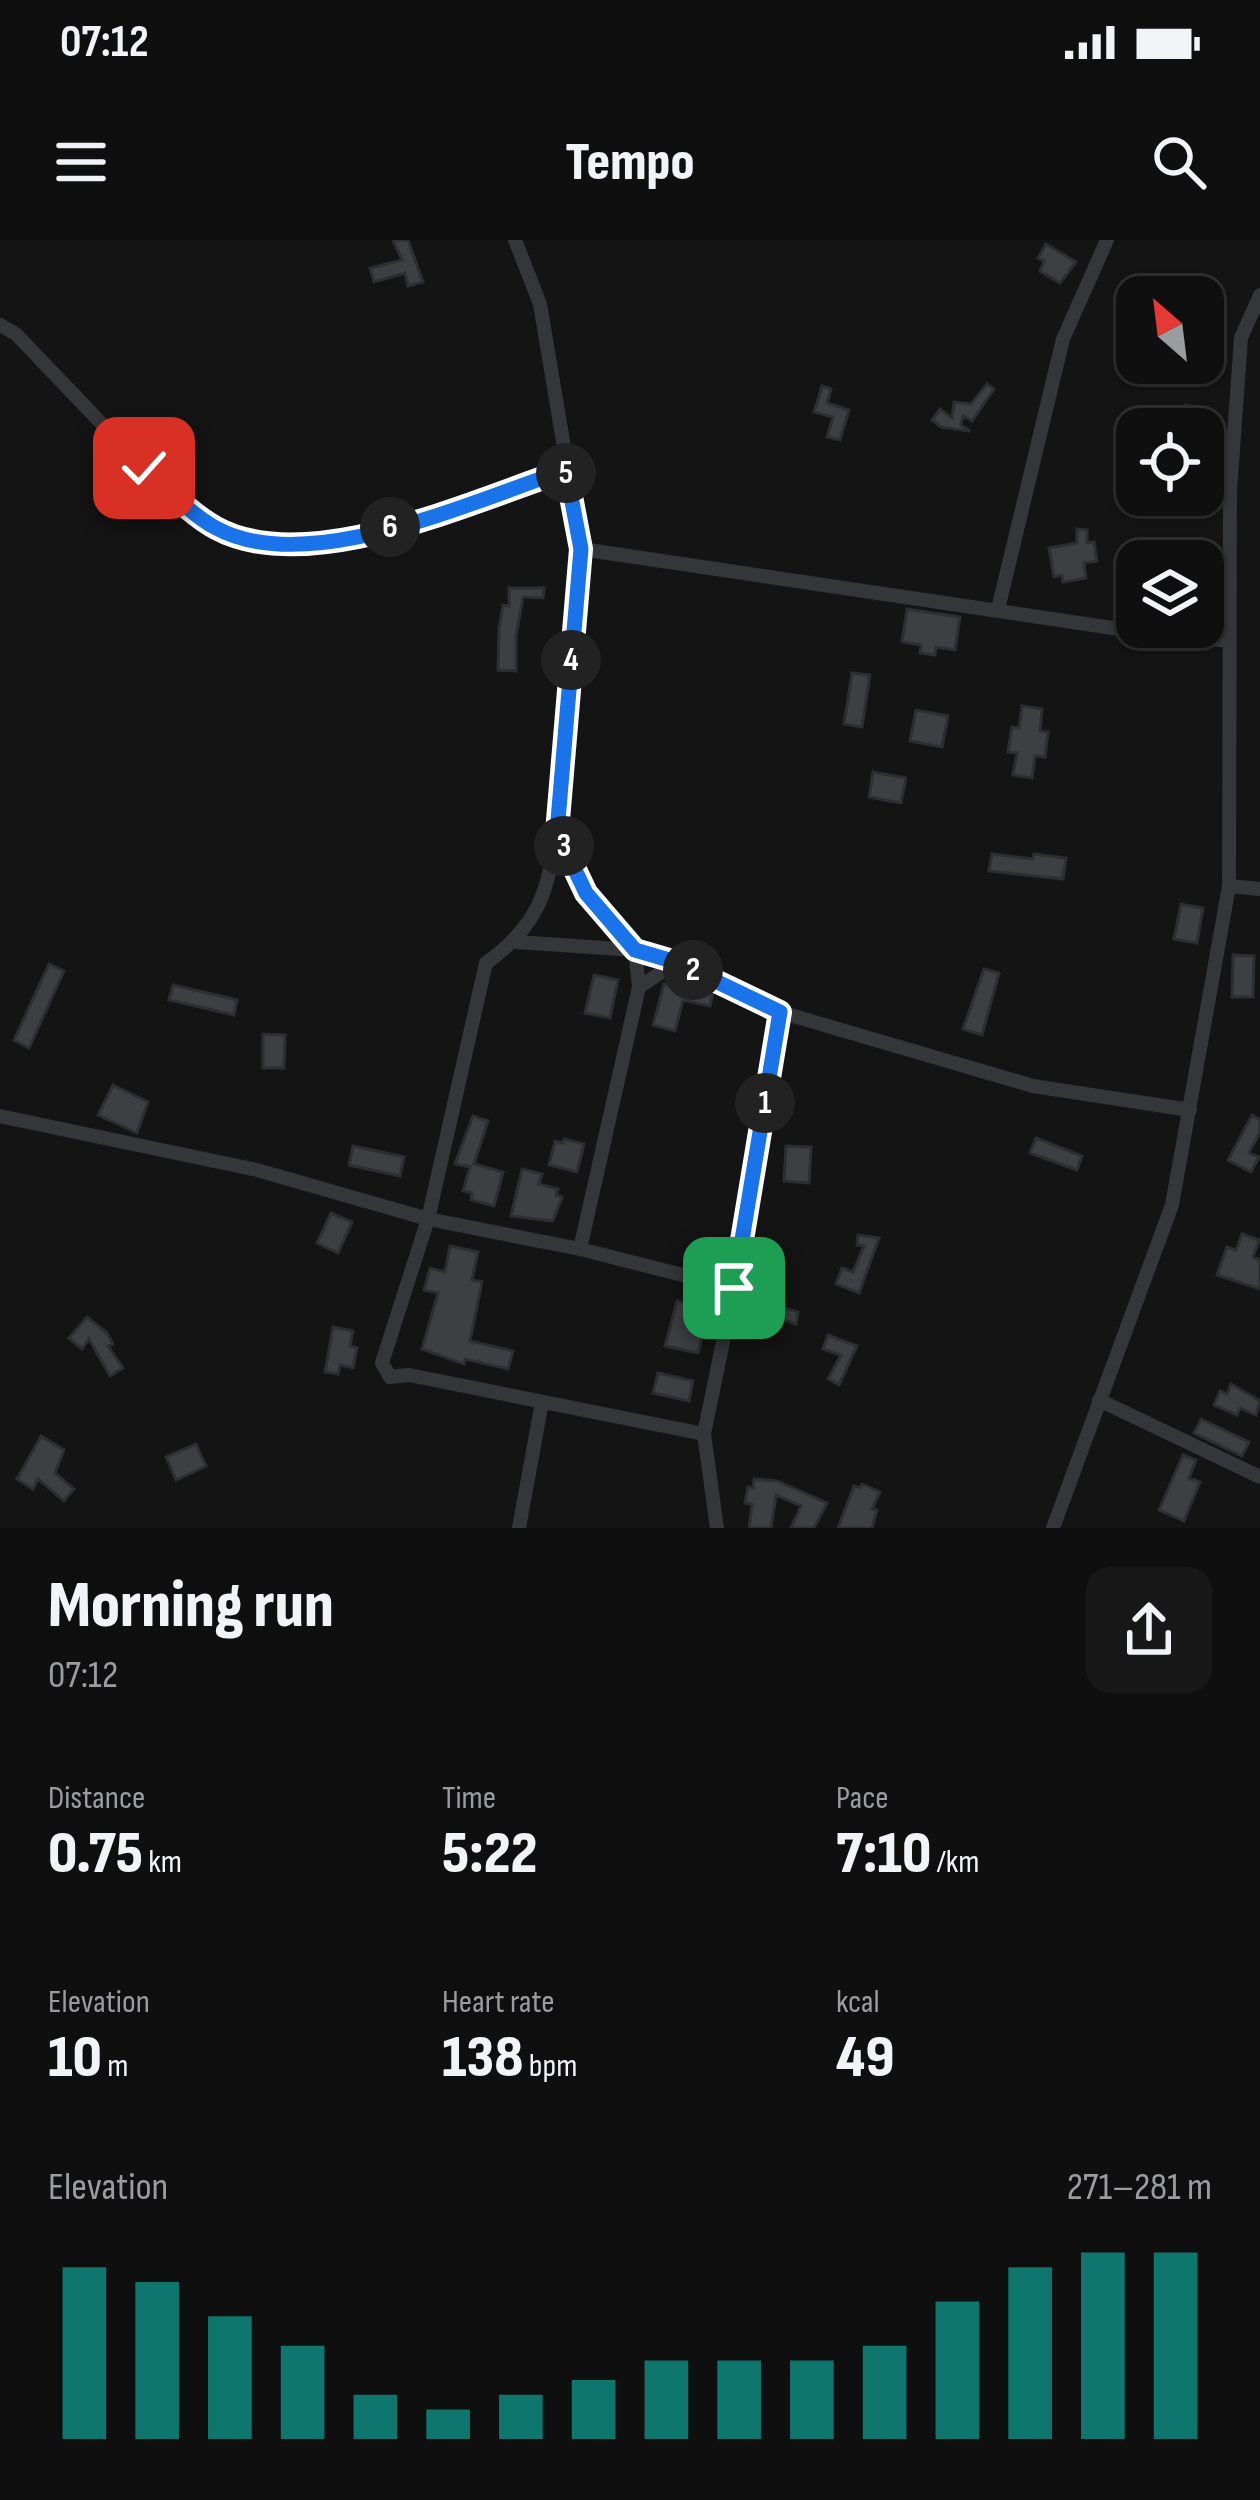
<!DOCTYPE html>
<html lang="en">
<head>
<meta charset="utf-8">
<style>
	body { margin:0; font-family:"Sofia Sans Condensed",sans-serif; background:#181819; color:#f1f3f6; height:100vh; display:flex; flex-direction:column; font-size:45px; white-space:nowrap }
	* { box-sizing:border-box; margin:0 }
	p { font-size:39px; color:#9b9c9f }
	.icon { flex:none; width:66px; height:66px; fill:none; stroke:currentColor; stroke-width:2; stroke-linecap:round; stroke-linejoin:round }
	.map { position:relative; height:1288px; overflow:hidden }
	.details { display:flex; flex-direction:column; background:#0f0f10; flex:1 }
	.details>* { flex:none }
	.needle { width:78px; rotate:332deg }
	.controls { position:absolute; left:1116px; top:36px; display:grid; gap:24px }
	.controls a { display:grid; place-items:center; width:108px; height:108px; border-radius:24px; background:#0f0f10; box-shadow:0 3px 9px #0004,0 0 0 3px #2f2f30; font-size:60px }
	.pin { position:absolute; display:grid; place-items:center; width:102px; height:102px; color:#fff; margin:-51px; border-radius:24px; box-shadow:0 6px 18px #0006 }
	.km { position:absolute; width:60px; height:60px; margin:-30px; border-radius:50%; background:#222; color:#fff; font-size:33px; line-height:60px; text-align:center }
	.round { display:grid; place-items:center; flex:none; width:126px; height:126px; border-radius:24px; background:#181819 }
	.overview { display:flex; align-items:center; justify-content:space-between; height:204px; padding:0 48px }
	h1 { font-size:66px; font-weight:800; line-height:90px }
	.figures { display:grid; grid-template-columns:repeat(3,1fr); gap:18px; height:204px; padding:12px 48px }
	.figures div { display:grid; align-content:center }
	.figures b { font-size:60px; font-weight:800 }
	.figures small { font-size:33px; font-weight:400 }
	.figures p { font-size:33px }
	.chart { height:336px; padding:24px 48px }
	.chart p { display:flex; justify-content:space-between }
	.chart svg { width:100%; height:216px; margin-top:12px; stroke:#0f766e; stroke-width:6 }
	.status { display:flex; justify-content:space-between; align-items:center; height:84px; padding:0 60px; background:#0f0f10; direction:ltr }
	.status svg { height:33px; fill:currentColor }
	header { display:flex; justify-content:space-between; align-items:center; height:156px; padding:0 48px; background:#0f0f10; font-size:54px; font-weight:800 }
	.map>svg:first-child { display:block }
	.building { fill:#3e3f42; stroke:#2d2e31; stroke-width:3 }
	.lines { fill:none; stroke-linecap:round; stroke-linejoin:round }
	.minor { stroke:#35363a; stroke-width:14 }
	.route-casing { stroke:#fff; stroke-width:24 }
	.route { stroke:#1a73e8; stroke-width:15 }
</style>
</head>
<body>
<div class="status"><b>07:12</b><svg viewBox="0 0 49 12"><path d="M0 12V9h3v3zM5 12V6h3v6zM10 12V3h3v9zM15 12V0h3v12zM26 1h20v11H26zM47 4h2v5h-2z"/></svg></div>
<header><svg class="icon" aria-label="menu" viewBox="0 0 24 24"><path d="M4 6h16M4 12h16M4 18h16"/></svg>Tempo<svg class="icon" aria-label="search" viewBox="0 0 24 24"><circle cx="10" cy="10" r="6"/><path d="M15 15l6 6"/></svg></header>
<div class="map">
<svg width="1260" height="1288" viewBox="0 0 1260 1288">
	<rect width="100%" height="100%" fill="#141415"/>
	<path class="building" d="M393,0H408L423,42L408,46L405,33L374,42L370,28L402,20Z
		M1046,4L1076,22L1060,43L1040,31L1044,21L1038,18Z
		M987,144L994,149L972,181L963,176L961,185L970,191L941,187L932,180L940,169L952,178L954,162L971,164Z
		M822,146L831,149L827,163L849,170L840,200L827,197L833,177L814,172Z
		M1186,165L1203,171L1198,189L1160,187L1165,167L1184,171Z
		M1077,289L1087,290V303L1094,302L1097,321L1084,323L1086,338L1063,342L1062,335L1054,337L1049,308L1077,303Z
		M509,348H544L543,358L523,357L516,396V431L498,430L499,389L503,365L509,366Z
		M907,369L960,377L955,410L936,407L935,415L920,413L921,405L902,402Z
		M852,433L870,435L862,487L844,484Z
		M1022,466L1042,469L1040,491L1048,492L1045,517L1035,516L1032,538L1013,535L1017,513L1008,512L1012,487L1019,488Z
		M916,470L948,476L942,507L910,501Z
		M873,532L906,538L901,563L869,557Z
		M992,614L1033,619L1034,614L1066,618L1063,639L989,631Z
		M1181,664L1203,668L1197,703L1174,699Z
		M1233,715L1254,716L1253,757H1232Z
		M49,724L64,731L29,808L14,800Z
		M984,729L999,733L982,795L963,789Z
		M594,735L618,740L610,778L585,773Z
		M664,744L713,752L710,766L683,760L675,791L653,785Z
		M173,745L237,760L234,775L169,760Z
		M263,794L285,795L284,828H263Z
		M113,845L148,862L137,893L98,875Z
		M1252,875L1260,880V892L1249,913L1259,917L1251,932L1228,920Z
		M473,876L488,881L474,924L503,932L494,966L471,960L472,953L463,951L470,927L455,924Z
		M1036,898L1082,916L1077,930L1030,913Z
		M564,899L584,904L577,932L549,925L555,901L563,903Z
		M353,906L404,917L400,936L349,925Z
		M786,906L811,907L809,943L784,941Z
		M522,929L542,934L539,944L558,949L556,955L562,957L553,981L511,976Z
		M331,973L352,982L338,1013L317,1003Z
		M1242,994L1259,1000L1253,1017L1260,1020V1049L1217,1035L1227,1007L1236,1010Z
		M858,995L879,998L859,1053L836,1044L842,1028L853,1032L864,1006L857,1005Z
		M450,1006L478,1012L472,1040L482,1042L470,1101L513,1111L508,1129L465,1119L464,1124L422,1109L438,1053L424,1050L430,1028L445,1032Z
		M754,1058L798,1072L796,1084L766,1074L761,1092L751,1090L756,1071L750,1069Z
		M677,1061L711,1067L698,1113L665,1106Z
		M87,1077L107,1093L113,1104L108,1106L123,1128L110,1136L89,1099L82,1109L69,1098Z
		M333,1087L353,1091L350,1106L357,1108L353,1128L340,1125L338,1134L325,1132Z
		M828,1095L857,1106L839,1145L828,1139L841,1115L823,1109Z
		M658,1133L693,1141L689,1161L653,1153Z
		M1231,1144L1260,1161L1256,1175L1240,1168L1237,1175L1214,1165L1220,1151L1227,1154Z
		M1201,1179L1249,1202L1242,1216L1194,1193Z
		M41,1196L64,1210L55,1233L74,1249L64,1261L38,1239L33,1249L17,1239Z
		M196,1204L206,1226L176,1240L166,1217Z
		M1183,1215L1196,1220L1189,1238L1200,1242L1184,1281L1159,1270Z
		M754,1239L777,1241L827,1263L814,1288H791L801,1266L776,1255L771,1288H749L752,1264L745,1263L748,1247L753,1248Z
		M862,1244L880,1252L872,1269L877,1270L872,1288H838L854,1246L860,1248Z"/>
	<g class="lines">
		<path class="minor" d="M515,0L540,64L581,309L557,592L586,653L635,710L677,722L780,772L1033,846L1190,870
			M0,85L16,94L144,228L214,288L264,305L321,306L391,287L566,230
			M581,309L1133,391L1229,401
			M998,369L1063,99L1107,0
			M557,592C547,653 539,685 486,723L428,979L382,1123L390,1137L409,1135L704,1194
			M1229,646L1260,649
			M516,702L635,710L639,747L580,1009
			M639,747L677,722
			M0,876L257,930L428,979L580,1009L734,1048
			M1099,1160L1260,1237
			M519,1288L542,1162
			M717,1288L704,1194L734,1048L780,772
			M1053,1288L1172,965L1229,646L1230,251L1241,98L1260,55"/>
	</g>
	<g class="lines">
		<defs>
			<path id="route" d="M144,228C166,247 190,274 216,288C308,338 472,261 566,230L581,309L557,592L586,653L635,710L676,722L780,772L734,1048"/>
		</defs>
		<use href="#route" class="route-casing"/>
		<use href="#route" class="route"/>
	</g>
</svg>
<div class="controls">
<a><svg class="needle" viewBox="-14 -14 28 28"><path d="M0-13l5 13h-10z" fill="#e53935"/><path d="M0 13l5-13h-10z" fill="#9b9c9f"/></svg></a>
<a><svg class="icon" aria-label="locate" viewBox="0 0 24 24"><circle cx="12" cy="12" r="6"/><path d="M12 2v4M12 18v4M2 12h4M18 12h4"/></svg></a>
<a><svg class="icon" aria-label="layers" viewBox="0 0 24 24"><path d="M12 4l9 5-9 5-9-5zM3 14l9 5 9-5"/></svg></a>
</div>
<div class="pin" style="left:734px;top:1048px;background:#1e9e55"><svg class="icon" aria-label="arrive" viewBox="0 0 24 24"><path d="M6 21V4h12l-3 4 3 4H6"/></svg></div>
<div class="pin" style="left:144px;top:228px;background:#d93025"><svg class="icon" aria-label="check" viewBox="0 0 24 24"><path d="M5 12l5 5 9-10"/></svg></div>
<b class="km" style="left:765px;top:863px">1</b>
<b class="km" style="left:693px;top:730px">2</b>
<b class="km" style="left:564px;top:606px">3</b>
<b class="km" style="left:571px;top:420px">4</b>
<b class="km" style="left:566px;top:233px">5</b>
<b class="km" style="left:390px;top:287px">6</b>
</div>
<section class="details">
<div class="overview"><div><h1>Morning run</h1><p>07:12</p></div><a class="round"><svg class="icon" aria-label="share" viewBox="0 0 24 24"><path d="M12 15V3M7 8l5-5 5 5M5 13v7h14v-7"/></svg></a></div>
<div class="figures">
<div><p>Distance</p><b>0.75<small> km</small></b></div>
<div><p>Time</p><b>5:22</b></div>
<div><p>Pace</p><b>7:10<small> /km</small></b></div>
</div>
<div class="figures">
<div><p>Elevation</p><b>10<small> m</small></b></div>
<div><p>Heart rate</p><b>138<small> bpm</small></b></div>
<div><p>kcal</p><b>49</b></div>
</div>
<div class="chart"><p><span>Elevation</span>271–281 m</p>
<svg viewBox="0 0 160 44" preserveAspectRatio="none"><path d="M5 44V9M15 44V12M25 44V19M35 44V25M45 44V35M55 44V38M65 44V35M75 44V32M85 44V28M95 44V28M105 44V28M115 44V25M125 44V16M135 44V9M145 44V6M155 44V6"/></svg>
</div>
</section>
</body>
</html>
